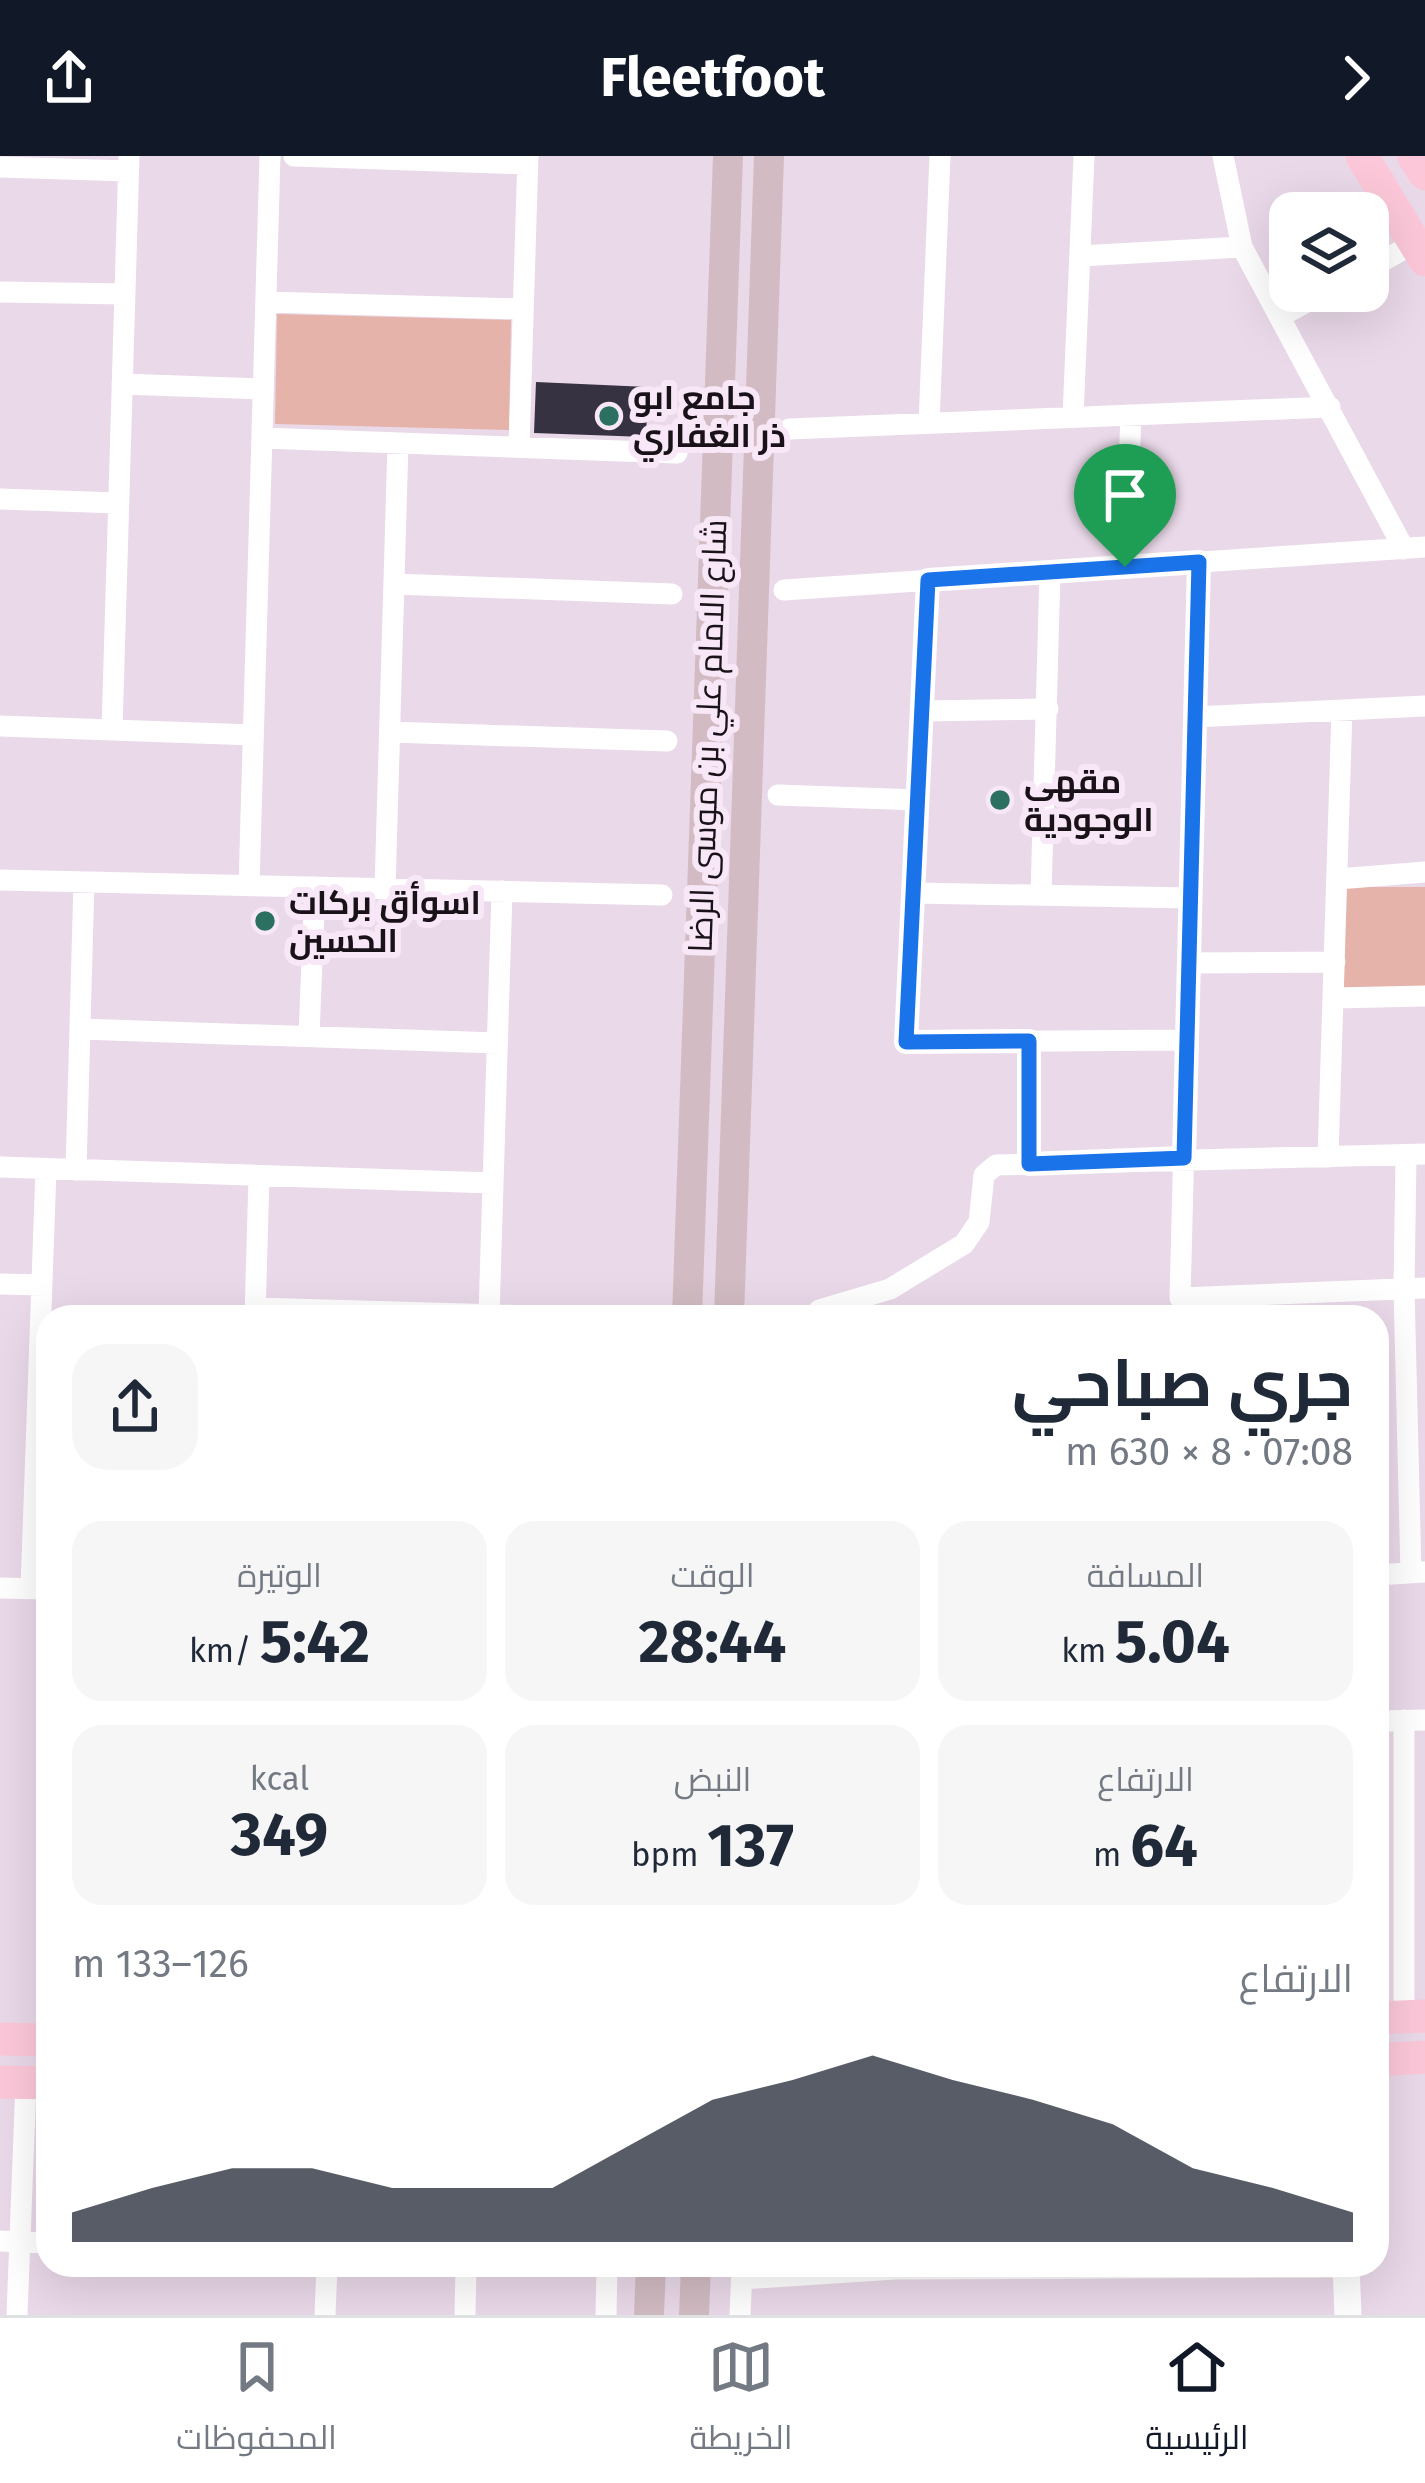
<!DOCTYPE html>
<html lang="ar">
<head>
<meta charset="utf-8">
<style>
	body { margin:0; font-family:"Fira Sans",Cairo,sans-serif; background:#f6f6f7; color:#1f2937; direction:rtl; height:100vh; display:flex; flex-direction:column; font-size:45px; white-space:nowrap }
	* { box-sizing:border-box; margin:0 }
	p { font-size:39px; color:#747a83 }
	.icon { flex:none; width:66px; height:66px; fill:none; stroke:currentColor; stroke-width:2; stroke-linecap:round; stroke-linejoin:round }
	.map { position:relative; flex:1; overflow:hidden; direction:ltr }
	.sheet { position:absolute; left:36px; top:1149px; width:1353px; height:972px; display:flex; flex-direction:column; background:#fff; border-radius:36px; box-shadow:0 12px 48px #0002; direction:rtl }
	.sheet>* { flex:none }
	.buttons { position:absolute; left:1269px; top:36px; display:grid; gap:24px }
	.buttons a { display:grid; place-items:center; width:120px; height:120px; border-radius:24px; background:#fff; box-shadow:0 12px 48px #0002; font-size:60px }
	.pin { position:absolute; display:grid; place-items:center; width:102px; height:102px; color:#fff; margin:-123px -51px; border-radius:50% 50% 50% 0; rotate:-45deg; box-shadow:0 0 12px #0007 }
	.pin .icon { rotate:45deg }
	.round { display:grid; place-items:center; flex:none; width:126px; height:126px; border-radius:36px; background:#f6f6f7 }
	.headline { display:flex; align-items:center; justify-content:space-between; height:204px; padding:0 36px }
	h1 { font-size:66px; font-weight:700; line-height:90px }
	.metrics { display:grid; grid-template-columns:repeat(3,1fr); gap:18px; height:204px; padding:12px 36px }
	.metrics div { display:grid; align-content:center; border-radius:30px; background:#f6f6f7; text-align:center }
	.metrics b { font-size:60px; font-weight:700 }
	.metrics small { font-size:33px; font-weight:400 }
	.metrics p { font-size:33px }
	.chart { height:336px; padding:24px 36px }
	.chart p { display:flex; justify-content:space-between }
	.chart svg { width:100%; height:216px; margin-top:12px; fill:#111827; opacity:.7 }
	header { display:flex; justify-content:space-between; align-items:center; height:156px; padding:0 36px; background:#111827; color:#fff; font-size:54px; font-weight:700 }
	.tabs { display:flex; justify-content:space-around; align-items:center; height:168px; border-top:3px solid #e0e1e3; background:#fff; font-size:33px; color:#747a83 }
	.tabs a { display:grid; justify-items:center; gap:6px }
	.tabs .selected { color:#111827 }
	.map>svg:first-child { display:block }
	.green { fill:#e6b3ab }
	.building { fill:#373242 }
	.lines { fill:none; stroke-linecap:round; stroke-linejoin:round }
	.minor { stroke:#fff; stroke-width:21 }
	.tertiary { stroke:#fff; stroke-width:27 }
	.secondary { stroke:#d2bbc3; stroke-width:30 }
	.primary { stroke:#fcc8d9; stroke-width:33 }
	.route-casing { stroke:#fff; stroke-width:24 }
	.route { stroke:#1a73e8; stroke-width:15 }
	.poi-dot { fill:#2c7062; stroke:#f8e7f7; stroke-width:4.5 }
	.labels { text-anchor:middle; stroke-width:12; stroke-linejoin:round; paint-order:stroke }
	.poi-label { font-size:33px; font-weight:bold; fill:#191319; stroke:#f8e7f7; text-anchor:start }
	.street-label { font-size:33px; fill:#191319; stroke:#f8e7f7 }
</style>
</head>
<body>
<header><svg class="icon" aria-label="forward" viewBox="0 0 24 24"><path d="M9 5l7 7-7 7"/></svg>Fleetfoot<svg class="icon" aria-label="share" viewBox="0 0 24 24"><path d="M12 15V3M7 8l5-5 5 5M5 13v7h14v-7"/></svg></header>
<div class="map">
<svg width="1425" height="2159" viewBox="0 0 1425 2159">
	<rect width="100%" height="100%" fill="#ead9e9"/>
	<path class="green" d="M277,158L511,164L509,274L275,268Z
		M1346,731H1425V832L1344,834Z"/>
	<path class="building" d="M536,226L648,231L646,281L534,277Z"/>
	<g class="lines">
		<path class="minor" d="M294,0L527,8
			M1223,0L1242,91L1404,393
			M0,11L128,15
			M1080,100L1242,91
			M1368,113L1415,87
			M0,136L125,138
			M266,146L523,153
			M1281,160L1327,135
			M122,228L263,233
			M1073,261L1084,0
			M929,267L940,0
			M789,273L1330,251
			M262,282L677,297
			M519,291L528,0
			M0,343L118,347
			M1199,406L1180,1142L1425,1132
			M1125,411L1131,259
			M928,425L906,886L1187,884
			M394,428L672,438
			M784,434L1425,391
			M923,555L1048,553
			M1195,561L1425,550
			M0,570L253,579
			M112,574L129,0
			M390,576L667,585
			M778,639L918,644
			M1338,723L1425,716
			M0,724L662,739
			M249,730L270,0
			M385,733L398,287
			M914,737L1190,742
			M1041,739L1050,416
			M1189,807L1335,806
			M1335,842L1425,840
			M80,873L497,887
			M309,880L315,731
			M1406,999L1404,1133L1411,1417
			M1328,1001L1342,554
			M1029,1008V885
			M0,1011L493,1027
			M76,1014L84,726
			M0,1128L42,1129
			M255,1152L574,1161
			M819,1154L890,1133L964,1088L979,1066L984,1019L996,1009L1425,998
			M489,1159L502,735
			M255,1161L259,1020
			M1377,1419L1424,1416
			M0,1432L48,1433
			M31,1433L46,1013
			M1404,1564V1860
			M1377,1565L1425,1564
			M0,2085L48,2087
			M742,2123L895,2113L1346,2111
			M17,2159L26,1927
			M325,2159L327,2109
			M465,2159L466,2109
			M606,2159L607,2109
			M740,2159L742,2112"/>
		<path class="tertiary" d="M1346,2109L1348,2159"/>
		<path class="secondary" d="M687,1161L728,0
			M729,1161L769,0
			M649,2159L651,2109
			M694,2159L696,2109"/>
		<path class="primary" d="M1362,0L1425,104
			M1413,0L1425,18
			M1377,1862L1425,1860
			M0,1883L48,1884
			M1377,1904L1425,1901
			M0,1926L48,1927"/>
	</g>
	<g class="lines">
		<defs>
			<path id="route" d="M1199,406L1184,1002L1029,1008V885L906,886L928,424Z"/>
		</defs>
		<use href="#route" class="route-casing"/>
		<use href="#route" class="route"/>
	</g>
	<g class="poi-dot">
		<circle cx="609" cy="260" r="12"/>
		<circle cx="1000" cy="644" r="12"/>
		<circle cx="265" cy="765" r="12"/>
	</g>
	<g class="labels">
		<g class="poi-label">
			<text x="633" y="253">جامع ابو<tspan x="633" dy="38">ذر الغفاري</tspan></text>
			<text x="1024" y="637">مقهى<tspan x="1024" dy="38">الوجودية</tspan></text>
			<text x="289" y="758">اسوأق بركات<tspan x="289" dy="38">الحسين</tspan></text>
		</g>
		<g class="street-label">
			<text transform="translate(707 580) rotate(-88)" y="12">شارع الامام علي بن موسى الرضا</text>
		</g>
	</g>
</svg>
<div class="buttons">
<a><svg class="icon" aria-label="layers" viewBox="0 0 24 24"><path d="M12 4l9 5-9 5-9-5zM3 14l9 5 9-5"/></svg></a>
</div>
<div class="pin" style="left:1125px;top:411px;background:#1e9e55"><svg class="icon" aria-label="arrive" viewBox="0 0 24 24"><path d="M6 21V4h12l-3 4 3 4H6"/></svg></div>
<section class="sheet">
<div class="headline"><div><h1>جري صباحي</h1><p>07:08 · 8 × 630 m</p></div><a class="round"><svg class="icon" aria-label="share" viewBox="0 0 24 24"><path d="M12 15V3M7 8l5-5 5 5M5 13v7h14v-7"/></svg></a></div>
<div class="metrics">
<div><p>المسافة</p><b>5.04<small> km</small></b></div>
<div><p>الوقت</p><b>28:44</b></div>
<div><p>الوتيرة</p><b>5:42<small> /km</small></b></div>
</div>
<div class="metrics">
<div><p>الارتفاع</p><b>64<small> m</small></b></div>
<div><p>النبض</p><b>137<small> bpm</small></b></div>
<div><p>kcal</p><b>349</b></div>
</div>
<div class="chart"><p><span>الارتفاع</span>126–133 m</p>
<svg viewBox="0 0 160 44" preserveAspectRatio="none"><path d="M0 44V38L10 33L20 29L30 29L40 33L50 33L60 33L70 24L80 15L90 11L100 6L110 11L120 15L130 20L140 29L150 33L160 38V44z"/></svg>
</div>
</section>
</div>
<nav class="tabs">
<a class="selected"><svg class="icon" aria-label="home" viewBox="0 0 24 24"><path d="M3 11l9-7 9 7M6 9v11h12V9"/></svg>الرئيسية</a>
<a><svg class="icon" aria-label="map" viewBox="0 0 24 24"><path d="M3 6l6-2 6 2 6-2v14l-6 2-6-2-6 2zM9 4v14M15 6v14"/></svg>الخريطة</a>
<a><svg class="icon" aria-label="saved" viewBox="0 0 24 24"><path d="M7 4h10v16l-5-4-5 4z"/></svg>المحفوظات</a>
</nav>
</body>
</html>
